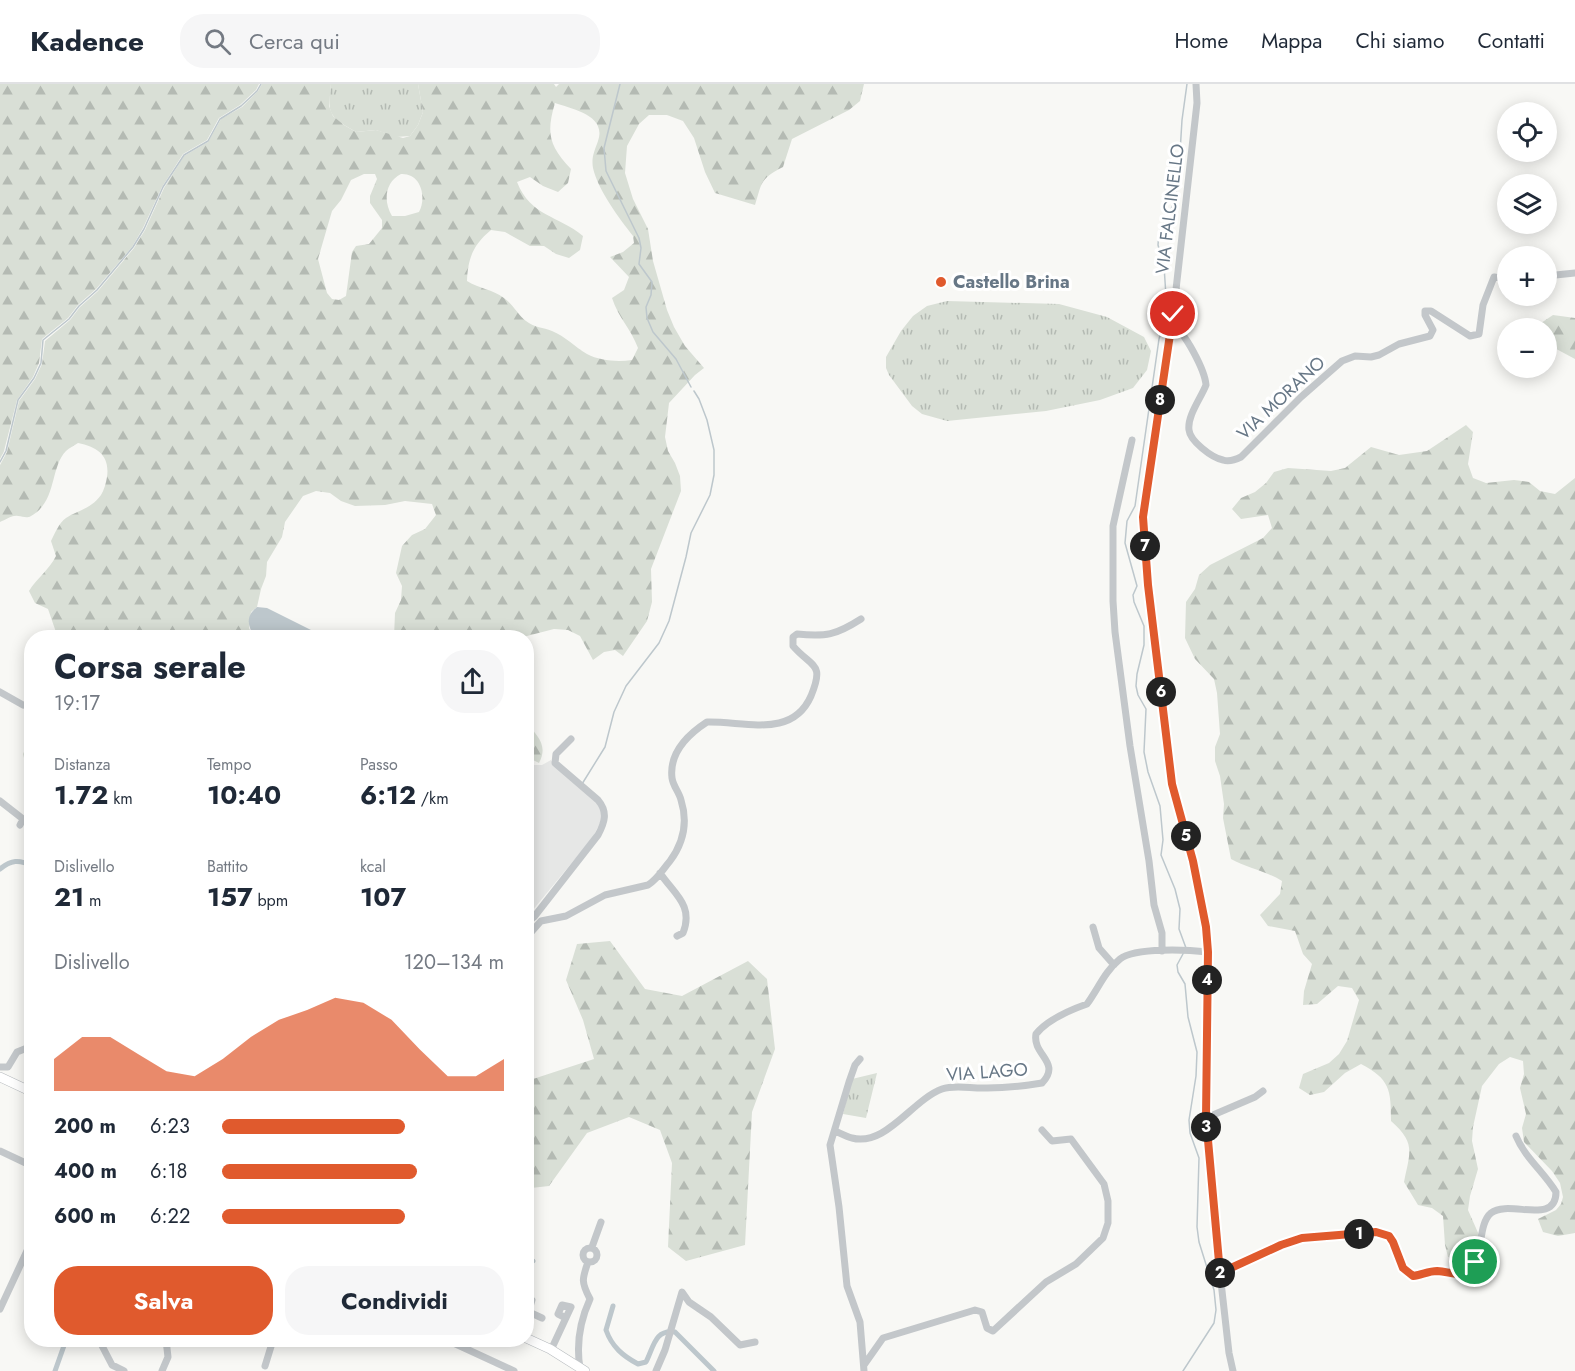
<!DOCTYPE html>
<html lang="it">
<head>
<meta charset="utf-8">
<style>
	body { margin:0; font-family:Jost,sans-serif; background:#f6f6f7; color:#1f2937; height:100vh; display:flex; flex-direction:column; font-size:22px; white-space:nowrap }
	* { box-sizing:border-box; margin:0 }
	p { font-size:20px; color:#747a83 }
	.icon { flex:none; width:33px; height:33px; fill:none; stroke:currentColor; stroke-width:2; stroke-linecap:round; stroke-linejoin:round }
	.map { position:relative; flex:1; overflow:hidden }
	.drawer { position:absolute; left:24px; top:546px; width:510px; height:717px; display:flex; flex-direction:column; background:#fff; border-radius:24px; box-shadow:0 3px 15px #0003 }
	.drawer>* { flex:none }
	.controls { position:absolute; left:1497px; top:18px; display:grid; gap:12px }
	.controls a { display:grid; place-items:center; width:60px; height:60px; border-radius:50%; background:#fff; box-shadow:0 3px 15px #0003; font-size:30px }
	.pin { position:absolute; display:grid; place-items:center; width:51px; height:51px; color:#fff; margin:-26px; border:3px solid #fff; border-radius:50%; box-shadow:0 2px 6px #0007 }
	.km { position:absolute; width:30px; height:30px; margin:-15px; border-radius:50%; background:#222; color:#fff; font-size:16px; line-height:30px; text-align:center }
	.round { display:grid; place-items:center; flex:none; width:63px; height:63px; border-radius:24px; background:#f6f6f7 }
	.summary { display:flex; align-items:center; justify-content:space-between; height:102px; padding:0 30px }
	h1 { font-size:33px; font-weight:700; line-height:45px }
	.metrics { display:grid; grid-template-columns:repeat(3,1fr); gap:9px; height:102px; padding:6px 30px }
	.metrics div { display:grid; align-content:center }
	.metrics b { font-size:26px; font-weight:700 }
	.metrics small { font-size:16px; font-weight:400 }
	.metrics p { font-size:16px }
	.chart { height:168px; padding:12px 30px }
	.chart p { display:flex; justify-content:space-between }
	.chart svg { width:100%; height:108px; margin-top:6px; fill:#e05a2d; opacity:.7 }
	.action { display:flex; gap:12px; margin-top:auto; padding:12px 30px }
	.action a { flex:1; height:69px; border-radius:24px; background:#e05a2d; color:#fff; font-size:24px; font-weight:700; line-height:69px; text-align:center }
	.action a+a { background:#f6f6f7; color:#1f2937 }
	ul { padding:0 30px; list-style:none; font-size:20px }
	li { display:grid; grid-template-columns:96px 72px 1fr; align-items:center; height:45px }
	li i { height:15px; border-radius:8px; background:#e05a2d }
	header { display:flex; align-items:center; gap:36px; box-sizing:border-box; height:84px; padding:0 30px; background:#fff; border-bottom:2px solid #e0e1e3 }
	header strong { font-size:28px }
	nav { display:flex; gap:33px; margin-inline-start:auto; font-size:21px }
	.search { width:420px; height:54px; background:#f6f6f7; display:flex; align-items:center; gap:15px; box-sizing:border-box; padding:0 21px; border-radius:24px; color:#747a83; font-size:22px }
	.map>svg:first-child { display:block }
	.built { fill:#e6e7e6 }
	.grass { fill:url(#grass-tufts) }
	.forest { fill:url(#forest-firs); fill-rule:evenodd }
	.water { fill:#bdc7cc }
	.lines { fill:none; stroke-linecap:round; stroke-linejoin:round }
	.stream { stroke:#bdc7cc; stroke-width:1.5 }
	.canal { stroke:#bdc7cc; stroke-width:5 }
	.major-casing { stroke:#b6babe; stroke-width:10 }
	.minor { stroke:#c3c7ca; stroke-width:7 }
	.major { stroke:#fff; stroke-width:9 }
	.route-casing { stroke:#fff; stroke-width:12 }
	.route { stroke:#e05a2d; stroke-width:8 }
	.poi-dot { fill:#e05a2d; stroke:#fff; stroke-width:2 }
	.labels { text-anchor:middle; stroke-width:6; stroke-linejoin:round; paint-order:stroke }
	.street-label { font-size:18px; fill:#677786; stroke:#fff }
	.poi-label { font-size:18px; font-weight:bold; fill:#677786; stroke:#fff; text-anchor:start }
</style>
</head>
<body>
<header>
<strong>Kadence</strong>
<div class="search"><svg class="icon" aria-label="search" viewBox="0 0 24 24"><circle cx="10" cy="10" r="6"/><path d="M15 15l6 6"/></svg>Cerca qui</div>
<nav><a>Home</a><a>Mappa</a><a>Chi siamo</a><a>Contatti</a></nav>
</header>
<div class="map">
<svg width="1575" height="1287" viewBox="0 0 1575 1287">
	<defs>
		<pattern id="grass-tufts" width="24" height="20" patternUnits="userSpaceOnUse" patternTransform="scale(1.5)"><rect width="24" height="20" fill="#d9dfd6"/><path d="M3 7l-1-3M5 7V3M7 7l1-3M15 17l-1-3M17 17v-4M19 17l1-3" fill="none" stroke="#b4bab3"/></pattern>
		<pattern id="forest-firs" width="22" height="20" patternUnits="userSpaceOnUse" patternTransform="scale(1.5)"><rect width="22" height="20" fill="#d9dfd6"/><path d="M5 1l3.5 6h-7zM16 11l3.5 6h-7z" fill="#b4bab3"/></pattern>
	</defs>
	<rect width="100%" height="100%" fill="#f8f8f5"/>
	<path class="built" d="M527,675L534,681H542L551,676L554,681L598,718L603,733L593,753L527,833Z"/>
	<path class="grass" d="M331,0H418L423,28L418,41L410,52L396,53L376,46L356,48C329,32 327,31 331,0Z
		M947,217L1059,220L1107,233L1144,253L1151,267L1147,286L1133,304L1100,316L1046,327L947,337L922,330L912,322L889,291L886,284V273L901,247L913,232L927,222Z
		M877,989L866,1034L843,1030L852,995Z"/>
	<path class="forest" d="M0,0H259L256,6L240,21L219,34L207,56L183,70L162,103L143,144L132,163L96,205L78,221L68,234L42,255L39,279L33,293L17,316L4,367L0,375Z
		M262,0H331L329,22L333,32L344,41L356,48L376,46L403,54L410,52L418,41L423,28L418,0H554L556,3L559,0H864L860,17L849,26L792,55L783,83C760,95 762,98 755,121L715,109L705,88L694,54L683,37L667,31H649L639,40L627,62L625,89L633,115L648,145L653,177L667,226L674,243L685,262L704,284L695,291L669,319L665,353L668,367L675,379L680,392L681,407L651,485L652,518L647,537L623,572L615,566L604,568L593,576L580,552L568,546L554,545L523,553H394L395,529L401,516L402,502L396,489L402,462L412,451L425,445L436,431L432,420L405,417L385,421L355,422L341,417L330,409L316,407L303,412L285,438L282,453L267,478L266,492L261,505L257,523L251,528L249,544L254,554H65L57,551L48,525L35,519L29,507C37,494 49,486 56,472L51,457C55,449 59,439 66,434C78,426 91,425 101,411C104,406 106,399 107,393C110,372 98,363 78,359C75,361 69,364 66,367C50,383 57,418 31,432C26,435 23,432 18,432C11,431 6,436 0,438V381L7,368L19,317L35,295L42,280L45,257L70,236L80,223L98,207L134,164L145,146L164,104L184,72L208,58L221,35L242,23L258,7ZM555,19C572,25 607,31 598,57C595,66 591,73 593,84C598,106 619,134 633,152L634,159L623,168L610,173L629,193L624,206L612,214C618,233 631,245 638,264L632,276C618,278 600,277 587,270C575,263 565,252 552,247C543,243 535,244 526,237C518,231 513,220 504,214C492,205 480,205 467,197C468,174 473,161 491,146L505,148L530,162H544L556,170L569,174L580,166L583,152C558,131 531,133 517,98L530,93L543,102L558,108L568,99L571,85C549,62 546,49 555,19ZM364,90H375L377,95L370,112V119L382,136V144L369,160L356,162L352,168L346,212L339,216L332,215L327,209L318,175L332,127L341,116L351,96ZM401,90C421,89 427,113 419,128L405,132H392C383,117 385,98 401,90Z
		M1553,231L1575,234V275L1547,260L1546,244H1539L1541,239Z
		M1466,341L1473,348L1468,380L1473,394L1486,399L1514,396L1529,398L1540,407L1555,410L1575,394V1149L1558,1152L1543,1148L1538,1135L1556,1126L1561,1120L1563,1113L1560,1099L1552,1087L1524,1058L1522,1044L1526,1030L1520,1004L1524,990L1523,977L1510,973L1499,980L1482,1002L1473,1043L1472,1057L1478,1085L1470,1112L1468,1126L1479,1151L1475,1175L1461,1177L1448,1173L1445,1161L1443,1132L1432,1124L1418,1121L1404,1098C1410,1068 1416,1059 1391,1037C1391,1006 1390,995 1361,980L1345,989L1324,1008L1310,1011L1299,1004L1303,990L1329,979L1339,970L1347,957L1359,916L1352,904L1338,902L1317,920L1303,921L1304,907L1312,880L1303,870L1295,847L1268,842L1260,831L1280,810L1282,797C1266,787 1247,784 1231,775L1223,734L1224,720L1220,692L1215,677V663L1220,650L1217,609L1214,595L1195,575L1185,554L1186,518L1195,505L1199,491L1210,481L1263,454L1272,444L1268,431L1241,435L1232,425L1241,414L1255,408L1266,399L1274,388L1288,384L1331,387L1345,384L1371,363L1399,371L1427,367Z
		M527,638C536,652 549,660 539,679L527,673Z
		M29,657L31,658V702L23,670Z
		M610,857L645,905L682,912L748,877L767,895L775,965L752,1028L745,1161L686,1177L668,1163L672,1079L660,1046L629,1033L587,1049L549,1102L531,1104L532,1092L526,1087L527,997L594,975L583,936L566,896L577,860Z"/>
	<path class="water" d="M257,523L267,524L325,553H254C248,541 245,533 257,523Z"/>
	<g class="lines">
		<path class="stream" d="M620,0L604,64L606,87L639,154L641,164L639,180L652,198L651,211L646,223L647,234L653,248L676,275L691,303
			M0,378L6,367L18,316L34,294L41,279L43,256L69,235L79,222L97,206L133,163L144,145L163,103L184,71L208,57L220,35L241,22L257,7L261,0
			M582,700L605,663L614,628L626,602L659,559L669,537L686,473L691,449L710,411L714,391V366L707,336L699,315L694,307
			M1186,864L1179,845L1180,825L1175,805L1161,771L1163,756L1160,722L1148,688L1144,668L1146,625L1138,611L1136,602L1137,590L1144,561V542L1134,518L1133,511L1137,502L1125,459L1127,437L1135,422L1159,255L1167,227L1164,182L1158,161L1159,148L1172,123L1178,101L1182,36L1187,0
			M1183,1287L1214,1239L1216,1226L1214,1206L1199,1158L1197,1143L1199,1074L1190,1049L1189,1036L1196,992L1197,968L1188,933L1185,900L1178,888L1177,881L1184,868"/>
		<path class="canal" d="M0,785C11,776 19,775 32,782
			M526,1179L533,1177
			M613,1222L606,1246C612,1263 623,1272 638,1280L646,1278C654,1262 655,1245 675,1248L714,1287
			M55,1287L66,1256"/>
		<defs>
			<path id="major" d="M0,993L32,1008
				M526,1254L550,1265L585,1287"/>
		</defs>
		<use href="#major" class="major-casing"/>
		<path class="minor" d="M1196,0L1197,19L1172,241L1146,399L1143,433L1148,501L1172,700L1193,777L1206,843L1208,868L1206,1034L1220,1189L1229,1269L1233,1287
			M1546,192L1575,189
			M1172,241C1185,247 1205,287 1206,301C1201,314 1187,332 1189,346C1190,357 1212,374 1223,376C1229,378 1235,376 1241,373L1301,313L1342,277L1355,272L1371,273L1379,271L1399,260L1430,252L1433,246L1425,231V227H1431L1470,252L1479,250L1483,221L1494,193L1508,195
			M1132,356L1113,442V517L1115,548L1130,662L1149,777L1154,821L1162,849V867
			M0,608L23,621
			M0,717L23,735L20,741
			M660,789C674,810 694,821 683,849L677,852
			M526,839L534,833L598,751C605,738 608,728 598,716L555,679L556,670L571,655
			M1093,843L1099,864L1114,881
			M526,854L541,837L566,832L605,811L648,801C658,795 663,785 670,777C684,758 688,738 681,716C679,708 673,702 672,694C669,669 687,651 707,638C745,637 792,655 811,612C825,578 812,584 793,562V553L797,550C826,553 836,551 861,535
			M860,975L855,981L849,998L830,1061L839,1123L847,1202L860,1238L864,1287
			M0,983H8L17,968L32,962
			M1206,1034L1255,1013L1263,1007
			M835,1047C840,1049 846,1053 852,1054C886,1063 912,1016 942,1005C956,1000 972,1005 987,1004C1005,1004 1024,1002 1042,999C1062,978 1032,971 1036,950C1048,935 1070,926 1087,920C1098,905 1105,887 1120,875C1135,863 1189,866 1208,868
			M0,1067L32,1082
			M526,1147L529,1152L526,1156
			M592,1163L601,1138
			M583 1171a7 7 0 1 1 14 0a7 7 0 1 1-14 0Z
			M1220,1189C1245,1178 1272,1161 1299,1154C1317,1150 1336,1152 1354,1150C1364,1149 1377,1146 1386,1151C1401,1158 1395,1186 1412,1191C1419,1194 1427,1188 1434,1188C1442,1187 1449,1191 1456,1191C1488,1192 1474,1143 1491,1129C1509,1115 1556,1142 1556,1108C1544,1088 1525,1074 1516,1052
			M526,1214L532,1216L526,1236
			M0,1225L32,1156
			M529,1228L542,1234
			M99,1256L112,1281L124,1287
			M447,1256L514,1287
			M551,1266L571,1223L562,1221L558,1230L566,1234
			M864,1281L883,1254L975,1226L982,1228L987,1244L993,1247L1046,1198L1076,1180L1103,1154L1108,1139V1117L1104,1100L1071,1055L1052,1057L1042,1046
			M265,1282L273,1256
			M580,1284C576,1260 580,1237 590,1215C581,1198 582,1195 588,1178
			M162,1287L168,1273L166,1256
			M656,1287L665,1266L682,1208L689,1218L711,1233L740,1261L755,1258"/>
		<use href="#major" class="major"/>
	</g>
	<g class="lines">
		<defs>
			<path id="route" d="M1173,230L1143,433L1148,501L1172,700L1193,777L1206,843L1208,868L1206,1034L1220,1189L1281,1161L1302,1154L1376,1148L1389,1152L1393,1158L1403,1184L1413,1192C1421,1191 1429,1187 1437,1187C1454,1188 1463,1197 1475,1178"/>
		</defs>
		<use href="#route" class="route-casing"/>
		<use href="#route" class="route"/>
	</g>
	<circle class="poi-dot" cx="941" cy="198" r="6"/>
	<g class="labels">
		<g class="street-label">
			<text transform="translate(1170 125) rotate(-83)" y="6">VIA FALCINELLO</text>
			<text transform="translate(1281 314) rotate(-43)" y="6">VIA MORANO</text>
			<text transform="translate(987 988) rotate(-4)" y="6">VIA LAGO</text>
		</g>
		<g class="poi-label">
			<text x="953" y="204">Castello Brina</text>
		</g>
	</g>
</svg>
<div class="controls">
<a><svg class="icon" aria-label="locate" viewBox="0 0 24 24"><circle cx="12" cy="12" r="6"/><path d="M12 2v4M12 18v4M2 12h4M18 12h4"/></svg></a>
<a><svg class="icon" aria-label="layers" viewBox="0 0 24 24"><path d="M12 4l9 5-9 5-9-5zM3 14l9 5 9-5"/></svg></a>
<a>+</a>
<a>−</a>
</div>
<div class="pin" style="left:1475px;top:1178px;background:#1e9e55"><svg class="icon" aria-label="arrive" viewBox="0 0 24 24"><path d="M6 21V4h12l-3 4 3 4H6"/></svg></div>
<div class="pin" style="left:1173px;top:230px;background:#d93025"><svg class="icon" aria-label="check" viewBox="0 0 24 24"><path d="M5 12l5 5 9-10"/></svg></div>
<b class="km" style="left:1359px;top:1150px">1</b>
<b class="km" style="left:1220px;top:1189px">2</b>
<b class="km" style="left:1206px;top:1043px">3</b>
<b class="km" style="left:1207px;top:896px">4</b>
<b class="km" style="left:1186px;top:752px">5</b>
<b class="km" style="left:1161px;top:608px">6</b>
<b class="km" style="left:1145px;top:462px">7</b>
<b class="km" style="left:1160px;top:316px">8</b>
<section class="drawer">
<div class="summary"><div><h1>Corsa serale</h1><p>19:17</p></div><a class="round"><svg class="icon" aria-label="share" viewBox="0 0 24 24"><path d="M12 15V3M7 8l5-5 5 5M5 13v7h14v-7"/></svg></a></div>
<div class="metrics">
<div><p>Distanza</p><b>1.72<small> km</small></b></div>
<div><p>Tempo</p><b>10:40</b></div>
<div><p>Passo</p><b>6:12<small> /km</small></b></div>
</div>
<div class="metrics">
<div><p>Dislivello</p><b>21<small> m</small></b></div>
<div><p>Battito</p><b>157<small> bpm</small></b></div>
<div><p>kcal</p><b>107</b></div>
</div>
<div class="chart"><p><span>Dislivello</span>120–134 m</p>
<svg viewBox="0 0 160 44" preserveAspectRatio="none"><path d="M0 44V31L10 22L20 22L30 29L40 36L50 38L60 31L70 22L80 15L90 11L100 6L110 8L120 15L130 27L140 38L150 38L160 31V44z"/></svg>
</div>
<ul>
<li><b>200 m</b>6:23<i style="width:65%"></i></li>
<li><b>400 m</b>6:18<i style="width:69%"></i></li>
<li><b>600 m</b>6:22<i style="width:65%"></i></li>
</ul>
<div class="action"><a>Salva</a><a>Condividi</a></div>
</section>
</div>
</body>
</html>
